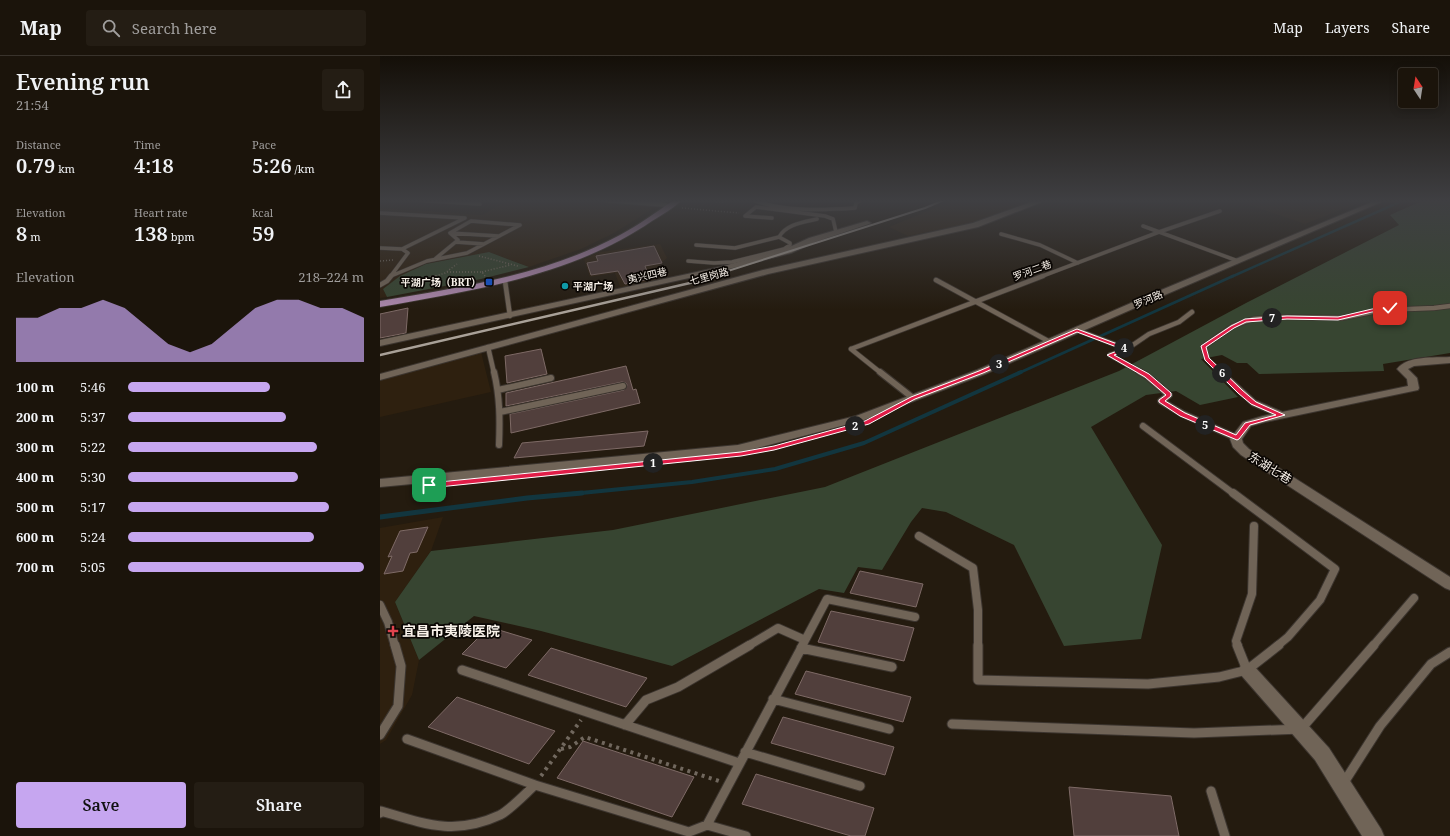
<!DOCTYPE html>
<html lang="en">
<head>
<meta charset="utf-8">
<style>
	body { margin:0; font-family:"Noto Serif","Noto Sans SC",serif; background:#241d14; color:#f1f3f6; height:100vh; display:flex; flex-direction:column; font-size:15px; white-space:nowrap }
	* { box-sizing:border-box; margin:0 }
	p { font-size:13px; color:#a09e9d }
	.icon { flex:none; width:22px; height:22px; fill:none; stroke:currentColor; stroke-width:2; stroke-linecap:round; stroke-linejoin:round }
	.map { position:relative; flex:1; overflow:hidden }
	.drawer { display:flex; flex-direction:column; background:#1b140b; width:380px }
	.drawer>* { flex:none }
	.needle { width:26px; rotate:348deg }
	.tools { position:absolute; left:1018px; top:12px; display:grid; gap:8px }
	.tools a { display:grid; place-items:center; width:40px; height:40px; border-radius:4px; background:#1b140b; box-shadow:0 2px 10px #0003,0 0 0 1px #39332c; font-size:20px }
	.pin { position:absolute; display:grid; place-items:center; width:34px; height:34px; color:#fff; margin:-17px; border-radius:8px; box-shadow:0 2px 6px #0006 }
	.km { position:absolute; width:20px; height:20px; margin:-10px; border-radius:50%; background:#222; color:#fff; font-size:11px; line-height:20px; text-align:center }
	.round { display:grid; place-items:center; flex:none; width:42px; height:42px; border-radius:4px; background:#241d14 }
	.summary { display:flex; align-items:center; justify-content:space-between; height:68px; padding:0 16px }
	h1 { font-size:22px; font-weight:600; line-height:30px }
	.metrics { display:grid; grid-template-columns:repeat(3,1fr); gap:6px; height:68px; padding:4px 16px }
	.metrics div { display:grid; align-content:center }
	.metrics b { font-size:20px; font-weight:600 }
	.metrics small { font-size:11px; font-weight:400 }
	.metrics p { font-size:11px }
	.chart { height:112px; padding:8px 16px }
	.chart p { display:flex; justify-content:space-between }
	.chart svg { width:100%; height:72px; margin-top:4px; fill:#c6a6f0; opacity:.7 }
	.cta { display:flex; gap:8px; margin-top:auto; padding:8px 16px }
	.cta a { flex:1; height:46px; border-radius:4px; background:#c6a6f0; color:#111; font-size:16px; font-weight:600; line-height:46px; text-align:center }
	.cta a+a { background:#241d14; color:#f1f3f6 }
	ul { padding:0 16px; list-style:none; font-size:13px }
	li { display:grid; grid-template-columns:64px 48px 1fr; align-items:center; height:30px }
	li i { height:10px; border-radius:5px; background:#c6a6f0 }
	header { display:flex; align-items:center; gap:24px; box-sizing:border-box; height:56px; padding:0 20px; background:#1b140b; border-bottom:1px solid #39332c }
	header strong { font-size:19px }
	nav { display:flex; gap:22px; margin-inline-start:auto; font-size:14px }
	.search { width:280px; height:36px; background:#241d14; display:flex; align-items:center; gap:10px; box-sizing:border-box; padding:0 14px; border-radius:4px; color:#a09e9d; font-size:15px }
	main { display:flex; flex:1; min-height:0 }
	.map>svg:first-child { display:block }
	.built { fill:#2e200f }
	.green { fill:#374531 }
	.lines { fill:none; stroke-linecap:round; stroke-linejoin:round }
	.stream-far3 { stroke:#12363f; stroke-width:2.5 }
	.stream-far2 { stroke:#12363f; stroke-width:3 }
	.stream-far1 { stroke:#12363f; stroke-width:4 }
	.stream { stroke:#12363f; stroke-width:5 }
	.building { fill:#513f3c; stroke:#7e6a66 }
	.lane-far4-casing { stroke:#3c352f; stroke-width:4.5 }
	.lane-far3-casing { stroke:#3c352f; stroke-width:6 }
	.lane-far2-casing { stroke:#3c352f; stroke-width:8 }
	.lane-far1-casing { stroke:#3c352f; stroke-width:10 }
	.lane-casing { stroke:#3c352f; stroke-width:11 }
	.street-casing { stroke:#3c352f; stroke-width:2 }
	.secondary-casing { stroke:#3c352f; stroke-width:2 }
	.primary-casing { stroke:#3c352f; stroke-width:2 }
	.path-far2 { stroke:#71685e; stroke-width:1.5; stroke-dasharray:1 2; stroke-linecap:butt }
	.path-far1 { stroke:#71685e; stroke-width:2; stroke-dasharray:1.5 2.5; stroke-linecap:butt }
	.path { stroke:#71685e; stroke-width:4; stroke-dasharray:3 4.5; stroke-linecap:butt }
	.lane-far4 { stroke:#706457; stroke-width:3.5 }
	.lane-far3 { stroke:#706457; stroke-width:4.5 }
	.lane-far2 { stroke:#706457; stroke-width:6 }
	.lane-far1 { stroke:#706457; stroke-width:8 }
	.lane { stroke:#706457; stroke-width:9 }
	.street { fill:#706457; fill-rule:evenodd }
	.secondary { fill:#706457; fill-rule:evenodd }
	.primary { fill:#aa86aa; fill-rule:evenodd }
	.rail-far1 { stroke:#a9a198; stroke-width:2 }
	.rail { stroke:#a9a198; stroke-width:2.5 }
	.route { fill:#e11d48; stroke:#fff }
	.transit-dot { fill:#1a4fb4; stroke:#0a0603; stroke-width:1.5 }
	.culture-dot { fill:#0f9aa8; stroke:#0a0603; stroke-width:1.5 }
	.health-dot { fill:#e0444e; stroke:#0a0603; stroke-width:1.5 }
	.labels { text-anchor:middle; stroke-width:3.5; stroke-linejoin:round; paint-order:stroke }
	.far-street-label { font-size:10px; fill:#f9f2ea; stroke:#0a0603 }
	.far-poi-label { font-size:10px; font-weight:bold; fill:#f9f2ea; stroke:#0a0603; text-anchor:end }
	.street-label { font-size:12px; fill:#f9f2ea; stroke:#0a0603 }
	.near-poi-label { font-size:14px; font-weight:bold; fill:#f9f2ea; stroke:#0a0603; text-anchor:start }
</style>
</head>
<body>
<header>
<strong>Map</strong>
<div class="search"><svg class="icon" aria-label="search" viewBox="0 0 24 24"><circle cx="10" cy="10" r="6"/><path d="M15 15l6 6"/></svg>Search here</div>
<nav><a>Map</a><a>Layers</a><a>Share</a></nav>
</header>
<main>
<section class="drawer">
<div class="summary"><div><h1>Evening run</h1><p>21:54</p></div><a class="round"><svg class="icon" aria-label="share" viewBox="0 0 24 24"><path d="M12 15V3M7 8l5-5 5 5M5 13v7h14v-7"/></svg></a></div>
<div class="metrics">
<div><p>Distance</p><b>0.79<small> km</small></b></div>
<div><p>Time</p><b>4:18</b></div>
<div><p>Pace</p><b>5:26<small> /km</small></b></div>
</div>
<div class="metrics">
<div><p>Elevation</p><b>8<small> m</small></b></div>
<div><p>Heart rate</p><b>138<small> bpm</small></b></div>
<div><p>kcal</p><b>59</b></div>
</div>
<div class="chart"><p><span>Elevation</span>218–224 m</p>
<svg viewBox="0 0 160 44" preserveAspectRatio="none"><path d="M0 44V17L10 17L20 11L30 11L40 6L50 11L60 22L70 33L80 38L90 33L100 22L110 11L120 6L130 6L140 11L150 11L160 17V44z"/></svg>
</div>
<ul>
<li><b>100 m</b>5:46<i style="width:60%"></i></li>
<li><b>200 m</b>5:37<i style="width:67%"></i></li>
<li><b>300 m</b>5:22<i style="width:80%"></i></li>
<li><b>400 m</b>5:30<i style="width:72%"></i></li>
<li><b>500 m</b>5:17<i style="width:85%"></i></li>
<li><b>600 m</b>5:24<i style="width:79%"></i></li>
<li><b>700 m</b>5:05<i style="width:100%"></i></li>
</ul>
<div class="cta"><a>Save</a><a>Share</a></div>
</section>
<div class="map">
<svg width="1070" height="780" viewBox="0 0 1070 780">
	<rect width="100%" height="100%" fill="#241b0f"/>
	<path class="built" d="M129,144H179L277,150L234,177L201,193L149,211L109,196L3,233L7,241L0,242V152L102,159Z
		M574,144H660L597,166L528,180L509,171Z
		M874,144H987L925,168L864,147Z
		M280,188L287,202L275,213L283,225L241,233L235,217L210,221L204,203L220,196Z
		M101,296L111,336L0,361V324Z
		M63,461L51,495L15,546L39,604L32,639L6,684L0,688V472Z"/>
	<path class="green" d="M1044,144H1070V297L1003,308L1004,315L879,318L867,307H857L842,299L821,303L858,341L820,349L796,335L766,339L711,371L782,489L761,583L684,590L634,489L566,456L542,452L531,466L502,514L478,511L464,537L439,533L292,610L161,575L94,560L39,604L15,546L51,495L233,474L445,431L739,315L866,247L1019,169L1010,159Z
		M109,196L149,211L101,223L7,241L3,233L20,220L46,208Z"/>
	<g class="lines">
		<path class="stream-far3" d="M851,221L1024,144"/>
		<path class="stream-far2" d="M639,317L853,220"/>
		<path class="stream-far1" d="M191,438L312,426L395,413L484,387L641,316"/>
		<path class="stream" d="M0,461L147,442L202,437"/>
	</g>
	<path class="building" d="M274,190L282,207L265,210L270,223L245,228L238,215L211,219L207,207L218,205L216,200Z
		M28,252L26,277L0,282V258Z
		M161,293L167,318L127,327L125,300Z
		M246,310L253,334L256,333L260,347L131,377L130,358L244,334L247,329L246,327L242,326L126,350V337Z
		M268,375L264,390L134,402L142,387Z
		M48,471L37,496L30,497L23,515L4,518L12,500L8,501L20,475Z
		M480,515L543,528L536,551L470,537Z
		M451,555L534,572L524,605L438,586Z
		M109,571L152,584L126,612L82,598Z
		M171,592L267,622L246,651L148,619Z
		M426,615L531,641L523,666L415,638Z
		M77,641L175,675L149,708L48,671Z
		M403,661L514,691L505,719L391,687Z
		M203,685L314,721L292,761L177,722Z
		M376,718L494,752L485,780H471L362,748Z
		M689,731L791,740L799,780H694Z"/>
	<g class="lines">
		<defs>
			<path id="lane-far4" d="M36,144L100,148
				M373,144C402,156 444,154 475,152L476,147L481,144
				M0,157L85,162L22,193
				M392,162L365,160L376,151L445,160L453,163L456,176
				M763,170L858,205
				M70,177L118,180
				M621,178L660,189L698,207
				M76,186L104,188
				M316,189L355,192L399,181
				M0,192L22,193L28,197L10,221
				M308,205L334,207L352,206L404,193L410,189V187L399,181C406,168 424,166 437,163
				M11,220L47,205L87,197L140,169L91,165L70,177L78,184L55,203
				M660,221L779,176L840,155"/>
			<path id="lane-far3" d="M556,224L670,286
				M125,225L130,260
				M0,229L7,225L11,220
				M697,274L747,293
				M108,291L114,317
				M471,293L663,220
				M471,293L501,317
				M730,299L762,317
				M730,299L747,293L769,278L799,266L812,256
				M841,317L827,303L823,291L853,270L873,263L896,261L962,262L1002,254L1054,252L1070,250"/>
			<path id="lane-far2" d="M114,316C120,341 120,364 119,389
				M500,316L533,342
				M760,316L767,320L789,339L781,345L803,358L857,382
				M840,316L874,347L902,359
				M118,334L171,322
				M120,356L243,330
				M763,370L854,438"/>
			<path id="lane-far1" d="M853,437L955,513L940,544L908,581L897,590
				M539,480L593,512L598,554V590
				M0,549L8,566L15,590
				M368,590L398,572L425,584
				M422,590L447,543L535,561
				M858,590L856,585L872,538L874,470
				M993,590L1034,542"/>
			<path id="lane" d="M598,589V624L768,628L839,621L867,614L899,589
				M857,589L867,614
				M421,592L512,611
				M82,614L359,707
				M393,643L509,673
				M572,668L814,677L921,673L994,589
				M245,669L266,644L298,631L370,589
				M0,679L18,650L21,610L15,589
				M27,683L155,729
				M365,696L480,730
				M963,728L1000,670L1051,608L1070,596
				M831,735L845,780
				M0,757L1,755C45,768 75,780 120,759C130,754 146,737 155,729L309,776L327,769L423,589
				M327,769L366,780"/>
			<path id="street" d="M221,144H252L286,147L289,149L286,151L224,146Z
				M487,165L491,167L489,168L435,186L411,197L341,215L0,290V284L340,211L405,193L429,182Z
				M1070,301V307L1034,310L1028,313L1037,322L1039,332L1038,334L885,366L871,370L862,383L863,387L869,393L1070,521V534L1065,532L861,399L853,391L850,383L863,366L883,360L1028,330L1027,323L1017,313C1028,299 1054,302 1070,301Z
				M867,607L873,609L949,692L1001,773L1004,780H982L935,704L861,619L859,614L861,609Z"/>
			<path id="secondary" d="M657,144H667L598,171L388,218L0,324V318L383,214L593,167Z
				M997,144H1006L780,241L605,318L484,364L358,397L0,431V423L358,389L476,360L597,314L774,237Z"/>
			<path id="primary" d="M294,144H302C294,152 282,159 272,165C192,220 94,234 0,251V245C82,231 166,219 240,179C259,169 276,156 294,144Z"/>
		</defs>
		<use href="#lane-far4" class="lane-far4-casing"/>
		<use href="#lane-far3" class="lane-far3-casing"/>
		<use href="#lane-far2" class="lane-far2-casing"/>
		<use href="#lane-far1" class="lane-far1-casing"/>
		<use href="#lane" class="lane-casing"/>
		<use href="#street" class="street-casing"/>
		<use href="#secondary" class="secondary-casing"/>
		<use href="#primary" class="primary-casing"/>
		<path class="path-far2" d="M338,144L336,146H345L348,144
			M302,152L359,157
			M99,200L138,210
			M0,205L13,204
			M67,216H102L105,220
			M102,216L130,209
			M53,221L65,217L77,208"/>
		<path class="path-far1" d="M19,227L56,220"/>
		<path class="path" d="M181,693L190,691L205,681L339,725
			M161,720L201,664"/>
		<use href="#lane-far4" class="lane-far4"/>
		<use href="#lane-far3" class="lane-far3"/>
		<use href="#lane-far2" class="lane-far2"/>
		<use href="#lane-far1" class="lane-far1"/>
		<use href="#lane" class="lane"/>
		<use href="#street" class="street"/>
		<use href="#secondary" class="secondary"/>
		<use href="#primary" class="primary"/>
		<path class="rail-far1" d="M329,221L545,152L564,144"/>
		<path class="rail" d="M0,299L310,227L333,220"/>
	</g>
	<linearGradient id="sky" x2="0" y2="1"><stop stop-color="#140f08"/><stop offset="0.57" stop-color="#3f3f42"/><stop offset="1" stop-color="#3f3f42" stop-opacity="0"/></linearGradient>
	<rect width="1070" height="254" fill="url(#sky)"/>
	<path class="route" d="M1010,251L1012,254L992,256L958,264L907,263L866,266L854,272L826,291L829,302L862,334L876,346L905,359L870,369L859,383L857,384L800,360L779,346V344L786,339L765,321L727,299L742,293L697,276L603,317L535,343L489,368L394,394L361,400L49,432L45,429L49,427L361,396L394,390L485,365L531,341L599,315L697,273L748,292V294L734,299L769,318L791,337V340L785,345L805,357L856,379L865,367L896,359L871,348L858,337L825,304L821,290L851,270L865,263L907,260L958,261L992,253Z"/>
	<rect class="transit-dot" x="105" y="222" width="8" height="8" rx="2"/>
	<circle class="culture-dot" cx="185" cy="230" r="4"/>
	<path class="health-dot" d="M11 569h4v4h4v4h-4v4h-4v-4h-4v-4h4z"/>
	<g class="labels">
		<g class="far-street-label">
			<text transform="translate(652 214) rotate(-20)" y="4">罗河二巷</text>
			<text transform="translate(267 219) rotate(-13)" y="4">夷兴四巷</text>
			<text transform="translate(329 220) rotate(-15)" y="4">七里岗路</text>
			<text transform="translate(768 243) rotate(-23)" y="4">罗河路</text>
		</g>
		<g class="far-poi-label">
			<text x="101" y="230">平湖广场（BRT）</text>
			<text x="193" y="234" text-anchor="start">平湖广场</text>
		</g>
		<g class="street-label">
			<text transform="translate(890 412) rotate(32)" y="4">东湖七巷</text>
		</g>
		<g class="near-poi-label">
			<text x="22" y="580">宜昌市夷陵医院</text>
		</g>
	</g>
</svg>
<div class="tools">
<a><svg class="needle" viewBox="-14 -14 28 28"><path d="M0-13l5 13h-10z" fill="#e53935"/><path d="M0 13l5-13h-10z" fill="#a09e9d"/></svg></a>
</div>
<div class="pin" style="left:49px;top:429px;background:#1e9e55"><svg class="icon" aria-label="arrive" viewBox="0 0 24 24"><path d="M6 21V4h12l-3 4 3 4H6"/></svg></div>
<div class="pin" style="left:1010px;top:252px;background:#d93025"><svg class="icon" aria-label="check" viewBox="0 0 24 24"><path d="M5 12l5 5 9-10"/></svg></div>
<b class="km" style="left:273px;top:407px">1</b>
<b class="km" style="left:475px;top:370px">2</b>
<b class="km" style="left:619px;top:308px">3</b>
<b class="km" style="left:744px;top:292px">4</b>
<b class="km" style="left:825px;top:369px">5</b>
<b class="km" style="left:842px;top:317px">6</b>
<b class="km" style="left:892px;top:262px">7</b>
</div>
</main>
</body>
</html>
